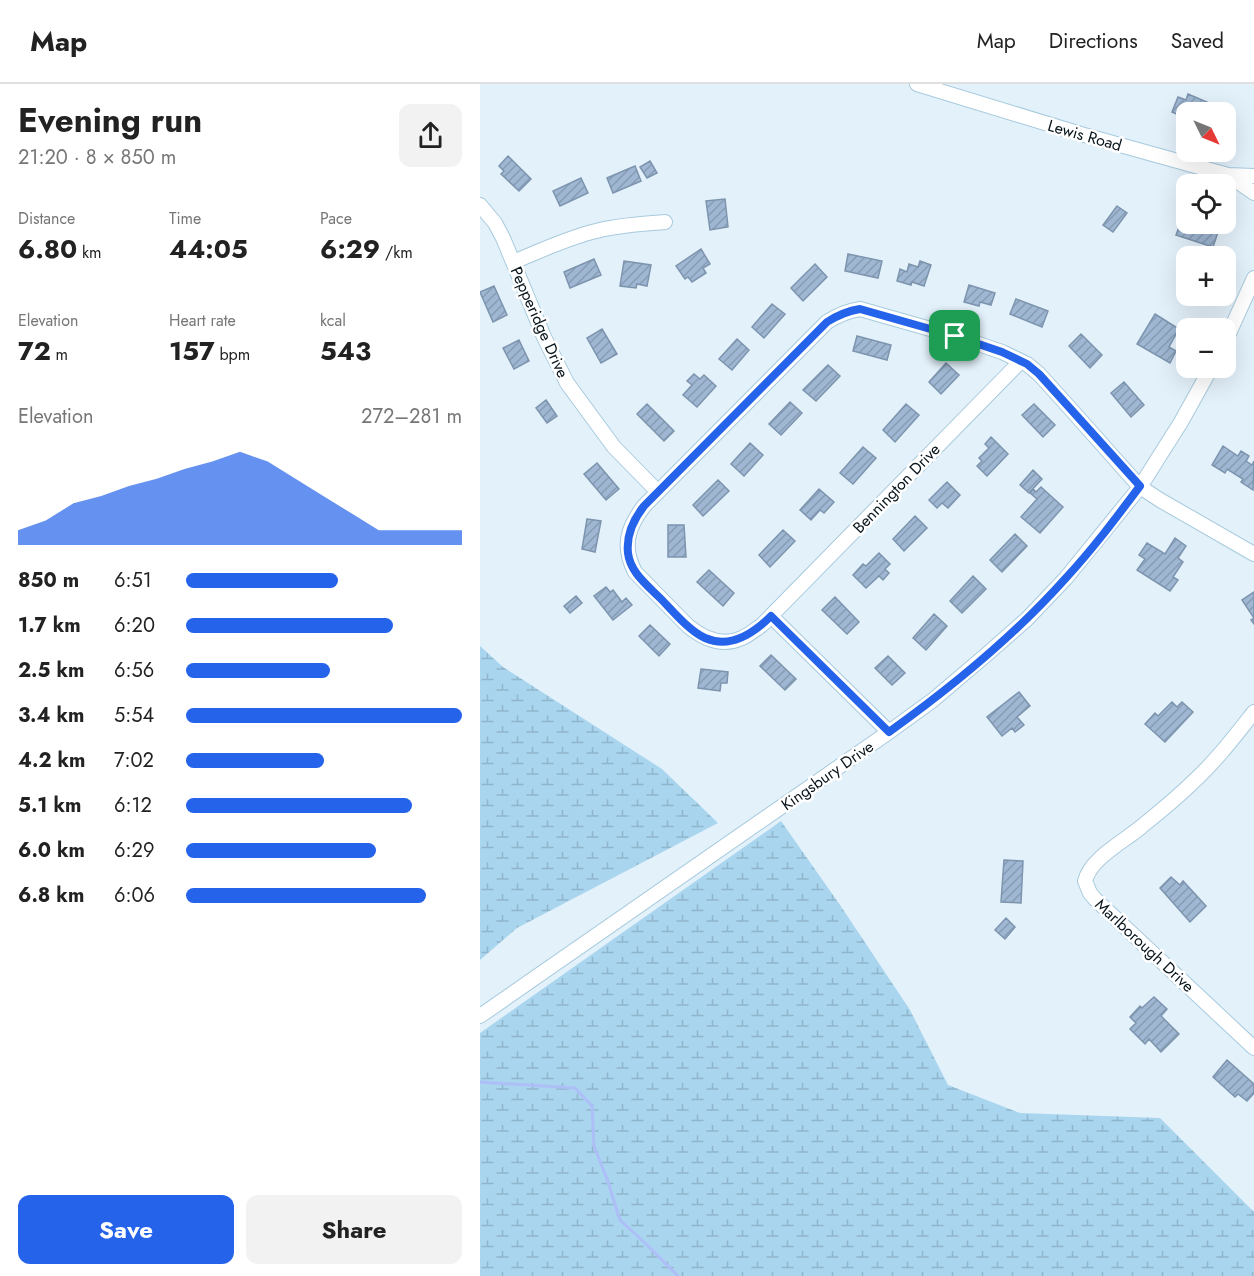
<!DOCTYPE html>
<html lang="en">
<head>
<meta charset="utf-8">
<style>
	body { margin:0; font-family:Jost,sans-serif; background:#f2f2f2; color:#222; height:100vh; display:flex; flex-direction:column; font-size:22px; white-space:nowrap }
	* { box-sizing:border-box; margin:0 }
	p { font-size:20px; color:#767676 }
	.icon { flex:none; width:33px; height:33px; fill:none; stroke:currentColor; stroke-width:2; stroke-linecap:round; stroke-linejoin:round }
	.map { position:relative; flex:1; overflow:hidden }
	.sheet { display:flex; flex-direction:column; background:#fff; width:480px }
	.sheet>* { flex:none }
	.needle { width:39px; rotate:133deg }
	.controls { position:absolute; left:696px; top:18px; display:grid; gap:12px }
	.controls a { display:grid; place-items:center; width:60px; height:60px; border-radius:12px; background:#fff; box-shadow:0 6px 24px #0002; font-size:30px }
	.pin { position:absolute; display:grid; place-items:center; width:51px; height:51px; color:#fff; margin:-26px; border-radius:12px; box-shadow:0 3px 9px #0006 }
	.round { display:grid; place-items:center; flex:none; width:63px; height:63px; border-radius:12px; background:#f2f2f2 }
	.head { display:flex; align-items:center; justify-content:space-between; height:102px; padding:0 18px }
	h1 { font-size:33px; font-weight:700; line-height:45px }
	.figures { display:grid; grid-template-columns:repeat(3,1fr); gap:9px; height:102px; padding:6px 18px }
	.figures div { display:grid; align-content:center }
	.figures b { font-size:26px; font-weight:700 }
	.figures small { font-size:16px; font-weight:400 }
	.figures p { font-size:16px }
	.chart { height:168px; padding:12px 18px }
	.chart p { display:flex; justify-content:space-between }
	.chart svg { width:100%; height:108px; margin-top:6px; fill:#2563eb; opacity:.7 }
	.cta { display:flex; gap:12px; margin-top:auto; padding:12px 18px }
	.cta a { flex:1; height:69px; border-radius:12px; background:#2563eb; color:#fff; font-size:24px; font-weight:700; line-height:69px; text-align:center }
	.cta a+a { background:#f2f2f2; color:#222 }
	ul { padding:0 18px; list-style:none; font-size:20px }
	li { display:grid; grid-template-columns:96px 72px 1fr; align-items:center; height:45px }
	li i { height:15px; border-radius:8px; background:#2563eb }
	header { display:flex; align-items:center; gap:36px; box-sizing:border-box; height:84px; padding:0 30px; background:#fff; border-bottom:2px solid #e0e0e0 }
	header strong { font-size:28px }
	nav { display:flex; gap:33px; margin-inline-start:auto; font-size:21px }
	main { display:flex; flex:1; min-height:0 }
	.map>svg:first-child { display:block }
	.wetland { fill:url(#wetland-marsh) }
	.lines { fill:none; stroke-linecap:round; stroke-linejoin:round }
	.stream { stroke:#aebff8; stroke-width:3 }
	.building { fill:url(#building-hatch); stroke:#7d94ae; stroke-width:1.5 }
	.minor-casing { stroke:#a7cade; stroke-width:16 }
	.minor { stroke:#fff; stroke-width:14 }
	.route-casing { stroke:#fff; stroke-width:12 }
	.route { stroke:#2563eb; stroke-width:8 }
	.labels { text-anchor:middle; stroke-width:5; stroke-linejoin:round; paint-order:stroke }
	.street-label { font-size:16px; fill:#07141b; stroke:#fff }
</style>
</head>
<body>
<header>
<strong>Map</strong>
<nav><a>Map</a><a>Directions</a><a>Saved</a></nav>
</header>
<main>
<section class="sheet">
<div class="head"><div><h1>Evening run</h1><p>21:20 · 8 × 850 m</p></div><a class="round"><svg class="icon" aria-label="share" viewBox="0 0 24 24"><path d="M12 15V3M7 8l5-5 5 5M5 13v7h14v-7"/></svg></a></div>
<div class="figures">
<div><p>Distance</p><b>6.80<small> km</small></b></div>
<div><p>Time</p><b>44:05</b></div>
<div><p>Pace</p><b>6:29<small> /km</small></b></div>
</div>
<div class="figures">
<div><p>Elevation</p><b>72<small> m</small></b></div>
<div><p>Heart rate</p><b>157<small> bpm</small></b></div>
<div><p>kcal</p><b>543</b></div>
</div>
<div class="chart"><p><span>Elevation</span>272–281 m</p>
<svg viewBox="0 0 160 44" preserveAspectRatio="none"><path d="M0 44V38L10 34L20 27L30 24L40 20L50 17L60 13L70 10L80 6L90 10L100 17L110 24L120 31L130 38L140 38L150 38L160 38V44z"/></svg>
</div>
<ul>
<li><b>850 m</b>6:51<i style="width:55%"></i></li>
<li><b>1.7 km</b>6:20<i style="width:75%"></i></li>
<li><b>2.5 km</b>6:56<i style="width:52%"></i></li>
<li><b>3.4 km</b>5:54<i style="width:100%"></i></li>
<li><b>4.2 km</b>7:02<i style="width:50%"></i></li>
<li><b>5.1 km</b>6:12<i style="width:82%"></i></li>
<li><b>6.0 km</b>6:29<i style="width:69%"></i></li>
<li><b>6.8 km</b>6:06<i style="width:87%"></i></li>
</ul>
<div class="cta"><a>Save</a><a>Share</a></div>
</section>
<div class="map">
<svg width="774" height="1192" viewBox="0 0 774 1192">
	<defs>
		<pattern id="wetland-marsh" width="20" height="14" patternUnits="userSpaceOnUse" patternTransform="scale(1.5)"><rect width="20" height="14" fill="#a9d5ef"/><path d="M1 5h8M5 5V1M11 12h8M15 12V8" fill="none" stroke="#90b6cc"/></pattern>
		<pattern id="building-hatch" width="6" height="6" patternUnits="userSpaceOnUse" patternTransform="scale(1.5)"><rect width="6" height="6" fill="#9fb7d2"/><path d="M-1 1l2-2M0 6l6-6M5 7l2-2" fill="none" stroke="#879cb4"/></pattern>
	</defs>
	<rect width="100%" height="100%" fill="#e3f1fa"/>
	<path class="wetland" d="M0,562L23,583L182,685L238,739L37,844L0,876Z
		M301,737L360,821L430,926L468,1001L540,1029L680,1034L774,1128V1192H0V949Z"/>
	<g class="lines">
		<path class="stream" d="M0,998L95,1004L112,1022L114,1062L127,1095L140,1136L165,1159L198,1192"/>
	</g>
	<path class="building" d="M708,10L727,18L721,28H706V34L692,28L698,13L706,16Z
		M28,72L51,95L39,107L21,90L24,87L19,82Z
		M170,77L177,89L167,94L160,83Z
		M155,82L161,97L133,109L127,94Z
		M101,94L108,109L80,122L73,107Z
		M245,115L248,143L230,146L226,117Z
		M637,122L647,129L633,148L623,141Z
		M703,132L706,133V140H731L740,142L733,163L696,151Z
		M221,165L230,180L223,184L226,189L212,198L208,193L205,195L196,182Z
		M368,170L402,177L398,194L365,187Z
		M114,175L121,191L90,204L84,188Z
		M144,177L171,181L167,202L157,200L156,204L140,202Z
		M440,177L451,181L444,202L432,198L431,201L417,197L420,185L427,188L429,180L438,183Z
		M335,180L347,193L323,217L311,204Z
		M489,201L515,209L511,221L500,218L499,222L484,218Z
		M14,202L27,231L13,238L0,208Z
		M536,215L568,227L562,243L530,230Z
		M292,220L305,230L284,254L272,243Z
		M675,230L699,245L689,263L696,267L690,279L657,260Z
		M122,245L137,270L121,279L107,254Z
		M601,250L622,271L610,284L589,262Z
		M377,252L411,261L407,276L373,267Z
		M257,255L269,266L252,286L239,275Z
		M39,256L49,277L34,285L23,264Z
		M466,279L479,291L461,310L449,298Z
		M348,281L360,292L336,317L323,306Z
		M214,290L220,295L224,291L236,302L217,323L203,311L212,301L207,297Z
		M644,298L664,321L651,333L631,309Z
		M66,316L77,332L67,339L56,324Z
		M310,318L322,329L301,351L289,340Z
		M167,320L194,347L184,357L157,330Z
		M426,320L439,331L415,358L403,346Z
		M554,320L575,341L563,353L542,331Z
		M511,353L528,370L507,392L497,382L502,377L499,374L509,364L505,360Z
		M270,359L283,371L264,392L251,380Z
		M743,362L758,372L761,367L769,372L766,377L772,381L774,377L773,406L761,398L763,395L747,385L745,389L732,381Z
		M383,363L396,374L373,400L360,389Z
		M117,379L139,405L126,416L104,390Z
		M553,386L562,395L549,409L540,401Z
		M238,396L249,407L223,432L213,421Z
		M467,398L480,411L468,424L462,419L457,424L449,416Z
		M561,403L583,423L560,449L541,433L557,415L550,409L553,405L556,408Z
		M339,405L354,418L344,429L340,426L331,436L320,426Z
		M435,432L447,444L424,467L413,455Z
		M107,435L121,437L115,468L102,465Z
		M188,441H204L206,473H188Z
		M303,446L315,457L290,483L279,471Z
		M535,450L547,462L522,488L510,476Z
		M695,454L706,462L698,474L703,478L693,493L698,496L690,507L657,486L665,475L659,471L667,459L685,470Z
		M399,469L410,480L405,485L409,489L403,496L399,492L386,504L373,491L383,480L386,482Z
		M229,486L254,509L243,522L217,498Z
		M493,492L506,505L482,529L470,517Z
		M126,503L130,508L133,506L142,518L146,514L152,521L133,536L114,512Z
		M774,508V540L771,536L774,534L762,516Z
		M96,512L102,519L90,529L84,522Z
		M355,513L379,538L367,550L342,526Z
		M454,530L467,542L446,566L433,554Z
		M170,541L190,560L179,572L159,552Z
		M291,571L316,595L305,606L280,582Z
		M408,572L425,589L412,601L395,584Z
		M221,585L248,588L247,599H241L240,607L218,604Z
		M539,608L550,622L537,633L544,641L535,648L532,644L522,652L507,633Z
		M692,618L697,623L702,618L713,628L685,658L665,640L675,629L678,632Z
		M524,776L543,777L541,819L521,818Z
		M691,793L700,801L703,797L726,822L710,838L680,804Z
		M526,834L535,843L525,855L515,846Z
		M674,913L687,925L681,932L699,950L681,968L669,955L665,960L650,945L656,939L650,933L660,922L662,924Z
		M747,976L774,1000V1009L767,1017L758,1010L755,1013L733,993Z"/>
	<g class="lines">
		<defs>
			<path id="minor" d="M437,0L604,51L748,91L774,92
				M748,91L774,109
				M0,121L15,139L23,154L64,253L87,299L134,363L178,408
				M33,178C60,167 87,154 116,147C138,141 162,140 185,138
				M746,256L774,194
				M541,277L282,541C276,545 269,551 262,554C243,563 224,555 208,542L155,488C142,463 147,444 164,422L347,238C358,231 367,227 380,225L475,252L522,268L547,280L559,290L587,321L660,403L680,416L774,470
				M291,532L409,648
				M774,628C755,652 736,677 713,698C697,714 678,729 661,743C643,758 611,774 605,797L610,809L615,815L774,964
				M0,932L409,648L453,616L506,571L547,535L586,494L660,403L701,338L731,284"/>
		</defs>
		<use href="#minor" class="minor-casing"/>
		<use href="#minor" class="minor"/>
	</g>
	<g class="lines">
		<defs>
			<path id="route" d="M380,225L475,252L522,268L547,280L559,290L587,321L660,402C636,434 612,466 585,495C533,553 472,603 409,648L291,532C274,549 250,565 225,554C209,547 192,526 180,514C167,501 150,488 148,469C146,451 153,436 164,422L347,238C358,231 367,227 380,225Z"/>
		</defs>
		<use href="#route" class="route-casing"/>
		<use href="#route" class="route"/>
	</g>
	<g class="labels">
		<g class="street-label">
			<text transform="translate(605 51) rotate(16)" y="6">Lewis Road</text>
			<text transform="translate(60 238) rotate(66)" y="6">Pepperidge Drive</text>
			<text transform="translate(416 404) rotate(-46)" y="6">Bennington Drive</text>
			<text transform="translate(347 691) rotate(-35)" y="6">Kingsbury Drive</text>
			<text transform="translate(665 861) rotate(43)" y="6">Marlborough Drive</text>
		</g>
	</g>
</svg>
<div class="controls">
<a><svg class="needle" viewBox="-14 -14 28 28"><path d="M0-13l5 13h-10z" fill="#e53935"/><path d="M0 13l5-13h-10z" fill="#767676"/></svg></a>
<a><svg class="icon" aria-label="locate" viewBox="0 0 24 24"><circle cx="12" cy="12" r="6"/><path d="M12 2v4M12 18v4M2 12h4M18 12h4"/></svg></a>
<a>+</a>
<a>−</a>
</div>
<div class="pin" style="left:475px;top:252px;background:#1e9e55"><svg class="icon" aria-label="arrive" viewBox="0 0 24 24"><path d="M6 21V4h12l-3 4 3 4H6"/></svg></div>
</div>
</main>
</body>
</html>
